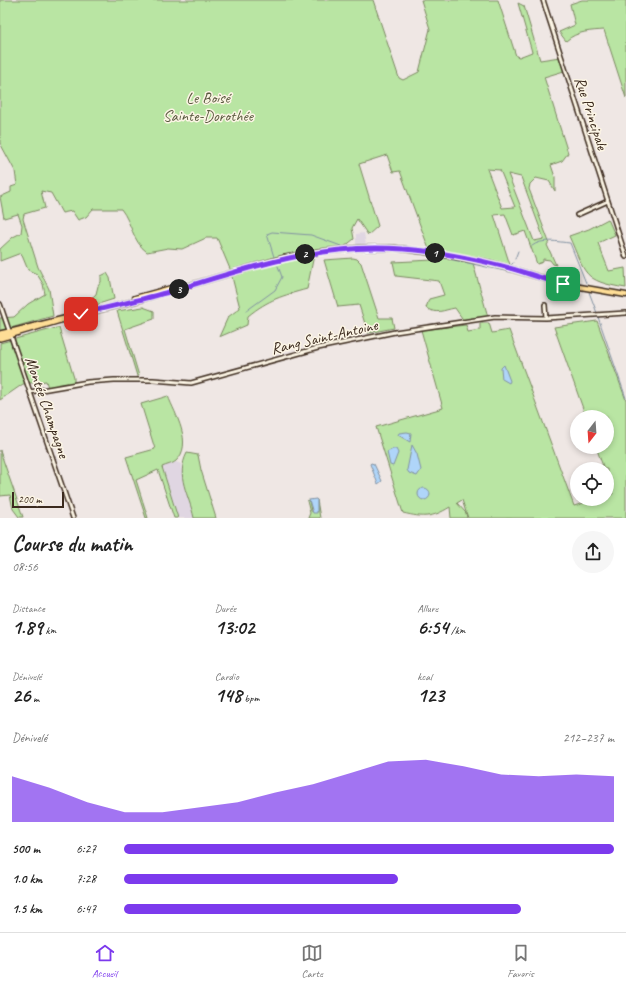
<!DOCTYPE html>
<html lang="fr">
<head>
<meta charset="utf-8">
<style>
	body { margin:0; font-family:Caveat,sans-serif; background:#f6f6f6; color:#222; height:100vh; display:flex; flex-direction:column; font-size:15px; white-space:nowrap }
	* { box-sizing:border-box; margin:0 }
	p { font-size:13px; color:#767676 }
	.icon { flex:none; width:22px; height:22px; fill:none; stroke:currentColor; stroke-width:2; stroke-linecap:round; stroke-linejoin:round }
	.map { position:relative; height:518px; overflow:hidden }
	.panel { display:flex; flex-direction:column; background:#fff; flex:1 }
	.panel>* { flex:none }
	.needle { width:26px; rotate:197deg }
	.fabs { position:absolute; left:570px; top:410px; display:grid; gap:8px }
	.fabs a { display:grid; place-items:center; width:44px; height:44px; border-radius:50%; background:#fff; box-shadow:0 2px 6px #0003; font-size:20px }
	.scale { position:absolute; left:12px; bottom:10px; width:52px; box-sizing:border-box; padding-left:4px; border:2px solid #3b2a1e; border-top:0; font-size:11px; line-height:14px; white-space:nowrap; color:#3b2a1e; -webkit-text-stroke:3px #fcf5e5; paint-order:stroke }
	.pin { position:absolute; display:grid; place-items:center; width:34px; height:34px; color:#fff; margin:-17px; border-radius:8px; box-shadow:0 2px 6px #0006 }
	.km { position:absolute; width:20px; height:20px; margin:-10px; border-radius:50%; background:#222; color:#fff; font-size:11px; line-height:20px; text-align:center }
	.round { display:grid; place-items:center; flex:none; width:42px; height:42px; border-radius:21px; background:#f6f6f6 }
	.head { display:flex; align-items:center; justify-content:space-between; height:68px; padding:0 12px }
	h1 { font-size:22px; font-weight:700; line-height:30px }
	.metrics { display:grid; grid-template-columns:repeat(3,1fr); gap:6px; height:68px; padding:4px 12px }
	.metrics div { display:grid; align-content:center }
	.metrics b { font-size:20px; font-weight:700 }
	.metrics small { font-size:11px; font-weight:400 }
	.metrics p { font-size:11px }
	.chart { height:112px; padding:8px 12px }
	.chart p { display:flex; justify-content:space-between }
	.chart svg { width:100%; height:72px; margin-top:4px; fill:#7c3aed; opacity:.7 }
	ul { padding:0 12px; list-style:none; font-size:13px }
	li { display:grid; grid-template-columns:64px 48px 1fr; align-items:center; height:30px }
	li i { height:10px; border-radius:5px; background:#7c3aed }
	.tabs { display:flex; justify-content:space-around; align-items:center; height:56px; border-top:1px solid #e0e0e0; background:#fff; font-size:11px; color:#767676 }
	.tabs a { display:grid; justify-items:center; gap:2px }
	.tabs .current { color:#7c3aed }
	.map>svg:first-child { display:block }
	.built { fill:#e0d6e2 }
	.green { fill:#b9e5a3; stroke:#7a8860; fill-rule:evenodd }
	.water { fill:#afd5f9; stroke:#8191a1 }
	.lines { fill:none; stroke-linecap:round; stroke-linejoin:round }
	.stream { stroke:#8191a1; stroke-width:1 }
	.minor-casing { stroke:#3b2a1e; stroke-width:6 }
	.major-casing { stroke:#3b2a1e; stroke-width:7 }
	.highway-casing { stroke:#3b2a1e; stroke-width:8 }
	.minor { stroke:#fcf5e5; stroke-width:3 }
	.major { stroke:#fedd96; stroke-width:4 }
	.highway { stroke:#fedd96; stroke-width:5 }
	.route-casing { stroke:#fff; stroke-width:8 }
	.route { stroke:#7c3aed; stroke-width:5 }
	.labels { text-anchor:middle; stroke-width:3; stroke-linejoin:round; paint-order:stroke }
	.park-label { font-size:16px; fill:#5a593f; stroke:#fcf5e5 }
	.street-label { font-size:16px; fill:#3b2a1e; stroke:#fcf5e5 }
</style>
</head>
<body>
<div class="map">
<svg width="626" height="518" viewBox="0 0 626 518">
	<rect width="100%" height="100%" fill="#efe7e4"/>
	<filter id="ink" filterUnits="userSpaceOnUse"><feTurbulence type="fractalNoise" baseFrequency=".025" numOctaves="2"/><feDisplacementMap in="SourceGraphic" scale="8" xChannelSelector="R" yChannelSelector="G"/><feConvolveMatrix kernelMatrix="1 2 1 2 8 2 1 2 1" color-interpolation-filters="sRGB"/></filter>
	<g filter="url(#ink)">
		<path class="built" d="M364,233L366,245H356V234Z
			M176,462L181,464L182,475L194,518H178L162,467Z"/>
		<path class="green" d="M0,0H373L399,78L403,80L419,72L430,29L421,0H498L516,56L519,57L532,52L518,3L524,6L540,60L560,57L564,71L544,77L568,153L562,161L551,165L555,177V191L549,181L536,178L530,184L529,189L549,242L547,245L556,265L553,264L550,260L543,259V262L537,264L525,231L513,235L505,214L494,215L510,265L471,256L488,317L464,321L455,308C443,310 437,315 426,308L429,299L444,295L439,281L396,276L393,262L433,260L400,171L393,172L387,155L359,164L378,226L368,235L357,219L352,228L354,239L344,247L319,249L314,255L307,289C282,296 269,299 248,316L247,325L219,337L228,317L240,308L230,269L217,238H206L182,249L168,248L147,252C132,241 132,223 121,209H93L86,217L78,220L72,211L62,213L51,193L41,191L45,208L24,214L23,219L38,267L49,289L53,316L0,331V318L14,317L28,304L45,294L43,284L37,274L28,270L21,253L0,261V249L13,237L21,233L22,225L18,214L4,218L0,197L11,192V187L17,185L15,171L0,143ZM487,169L500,170L515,207L502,208ZM508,174L521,177L544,239L534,241Z
			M582,0H626V98L604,30C591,31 577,31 566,41L559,32L575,25L570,4Z
			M608,219L615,235L598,243L609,271L625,268L626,288C582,281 586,274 569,236L589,229Z
			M353,258L357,259L361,263L379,318H392L394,328L368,333L359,305L338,307L324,260Z
			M107,273L110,278L114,299L83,309V306L96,294L98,286L101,282V276Z
			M143,307L154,311V319L125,329L139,376H137L117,311Z
			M597,321L626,400V518H468L462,500L457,503L466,513L467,518H451L450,507C432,518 424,518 403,513L376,427L443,408L421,330L466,325L468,332L480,330V323H489L492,333L509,330L574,506L597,499H607V496L613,494L607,477V469H604L596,447H607V417H586L554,327Z
			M56,328H59L74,378V383L48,388L46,381L23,384L0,400V343Z
			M168,396C175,414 194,444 176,461C173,464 166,465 162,467L178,518H174L158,470L136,480L148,518H146L126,457L155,449L141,404Z
			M0,450V451L23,517H19L13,509L10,495L0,496Z
			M187,453L198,455L201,470L216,518H194C189,494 175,477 187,453Z
			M309,500L311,511L317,512V500L320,518H308L310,513L307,501Z"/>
		<path class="water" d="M504,365L510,381L509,383L502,379L501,368Z
			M407,432L411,433L410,442L398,435L399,433Z
			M412,445L417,454L421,470L417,476L409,473L407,470Z
			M393,449H396L398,453L393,466L390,465L387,452Z
			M371,463L374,464L382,481L378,484L370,464Z
			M418 494a6 6 0 1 1 12 0a6 6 0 1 1-12 0Z
			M316,499L317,500V513H313L309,500Z"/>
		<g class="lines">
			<path class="stream" d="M389,245L407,246
				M532,246C542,238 558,242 570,243L586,283
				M409,252H410
				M413,252L420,253
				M425,254L510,272
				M274,257L267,234L272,232L311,235L341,246
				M515,259L518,251
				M510,266L513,263
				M589,292L597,313
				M246,311L275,290L282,277L278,266
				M598,317L626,398"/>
			<defs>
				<path id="minor" d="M543,0L626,257
					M577,215L608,201
					M0,304L73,518
					M545,305L546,318
					M30,392L88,382L114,380H153L191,383L318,348L395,332L495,317L546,318L626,313"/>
				<path id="major" d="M135,298L178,286
					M9,332L143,299L283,258L317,252L359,248H395L435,253L491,263L563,284L626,295
					M11,335L69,318"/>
				<path id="highway" d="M0,334L9,332
					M0,338L11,335"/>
			</defs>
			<use href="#minor" class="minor-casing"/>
			<use href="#major" class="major-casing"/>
			<use href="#highway" class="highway-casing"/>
			<use href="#minor" class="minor"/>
			<use href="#major" class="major"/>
			<use href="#highway" class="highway"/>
		</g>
	</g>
	<g class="lines" filter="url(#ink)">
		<defs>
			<path id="route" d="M81,314C111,306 142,300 172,291C248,268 322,242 403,249C436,251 470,258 502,266C522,271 542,279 563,284"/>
		</defs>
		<use href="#route" class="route-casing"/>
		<use href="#route" class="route"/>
	</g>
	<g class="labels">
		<g class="park-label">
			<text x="208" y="103">Le Boisé<tspan x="208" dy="18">Sainte-Dorothée</tspan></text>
		</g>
		<g class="street-label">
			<text transform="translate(592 113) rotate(72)" y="6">Rue Principale</text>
			<text transform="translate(324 336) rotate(-13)" y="6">Rang Saint-Antoine</text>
			<text transform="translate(48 407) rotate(71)" y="6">Montée Champagne</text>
		</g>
	</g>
</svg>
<div class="fabs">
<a><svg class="needle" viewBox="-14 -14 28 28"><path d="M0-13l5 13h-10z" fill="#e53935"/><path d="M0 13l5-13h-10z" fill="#767676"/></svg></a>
<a><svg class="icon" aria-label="locate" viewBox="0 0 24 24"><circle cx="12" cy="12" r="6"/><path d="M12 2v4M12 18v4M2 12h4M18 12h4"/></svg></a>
</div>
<div class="scale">200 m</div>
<div class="pin" style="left:563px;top:284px;background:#1e9e55"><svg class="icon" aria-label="arrive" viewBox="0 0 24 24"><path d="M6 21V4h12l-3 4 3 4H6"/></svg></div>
<div class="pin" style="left:81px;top:314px;background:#d93025"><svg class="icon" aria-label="check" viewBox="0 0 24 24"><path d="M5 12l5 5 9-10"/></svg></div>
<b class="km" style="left:435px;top:253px">1</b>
<b class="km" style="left:305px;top:254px">2</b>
<b class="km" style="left:179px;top:289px">3</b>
</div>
<section class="panel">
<div class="head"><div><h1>Course du matin</h1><p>08:56</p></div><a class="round"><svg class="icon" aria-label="share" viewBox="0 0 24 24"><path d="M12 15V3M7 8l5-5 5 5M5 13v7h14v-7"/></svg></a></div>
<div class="metrics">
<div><p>Distance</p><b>1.89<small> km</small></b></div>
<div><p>Durée</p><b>13:02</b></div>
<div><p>Allure</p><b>6:54<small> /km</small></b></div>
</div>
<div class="metrics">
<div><p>Dénivelé</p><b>26<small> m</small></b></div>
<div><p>Cardio</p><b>148<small> bpm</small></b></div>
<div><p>kcal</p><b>123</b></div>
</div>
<div class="chart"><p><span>Dénivelé</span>212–237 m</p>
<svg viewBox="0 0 160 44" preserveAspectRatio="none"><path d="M0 44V16L10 23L20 32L30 38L40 38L50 35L60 32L70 26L80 21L90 14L100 7L110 6L120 10L130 15L140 16L150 15L160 16V44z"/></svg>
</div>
<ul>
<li><b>500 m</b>6:27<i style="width:100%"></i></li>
<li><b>1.0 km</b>7:28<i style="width:56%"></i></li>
<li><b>1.5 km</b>6:47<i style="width:81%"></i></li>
</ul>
</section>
<nav class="tabs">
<a class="current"><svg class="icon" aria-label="home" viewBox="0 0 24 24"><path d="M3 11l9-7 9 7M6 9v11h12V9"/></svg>Accueil</a>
<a><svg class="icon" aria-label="map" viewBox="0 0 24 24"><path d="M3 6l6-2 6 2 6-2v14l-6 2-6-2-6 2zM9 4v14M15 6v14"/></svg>Carte</a>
<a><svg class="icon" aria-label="saved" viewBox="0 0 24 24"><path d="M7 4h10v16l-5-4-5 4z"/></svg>Favoris</a>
</nav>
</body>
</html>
